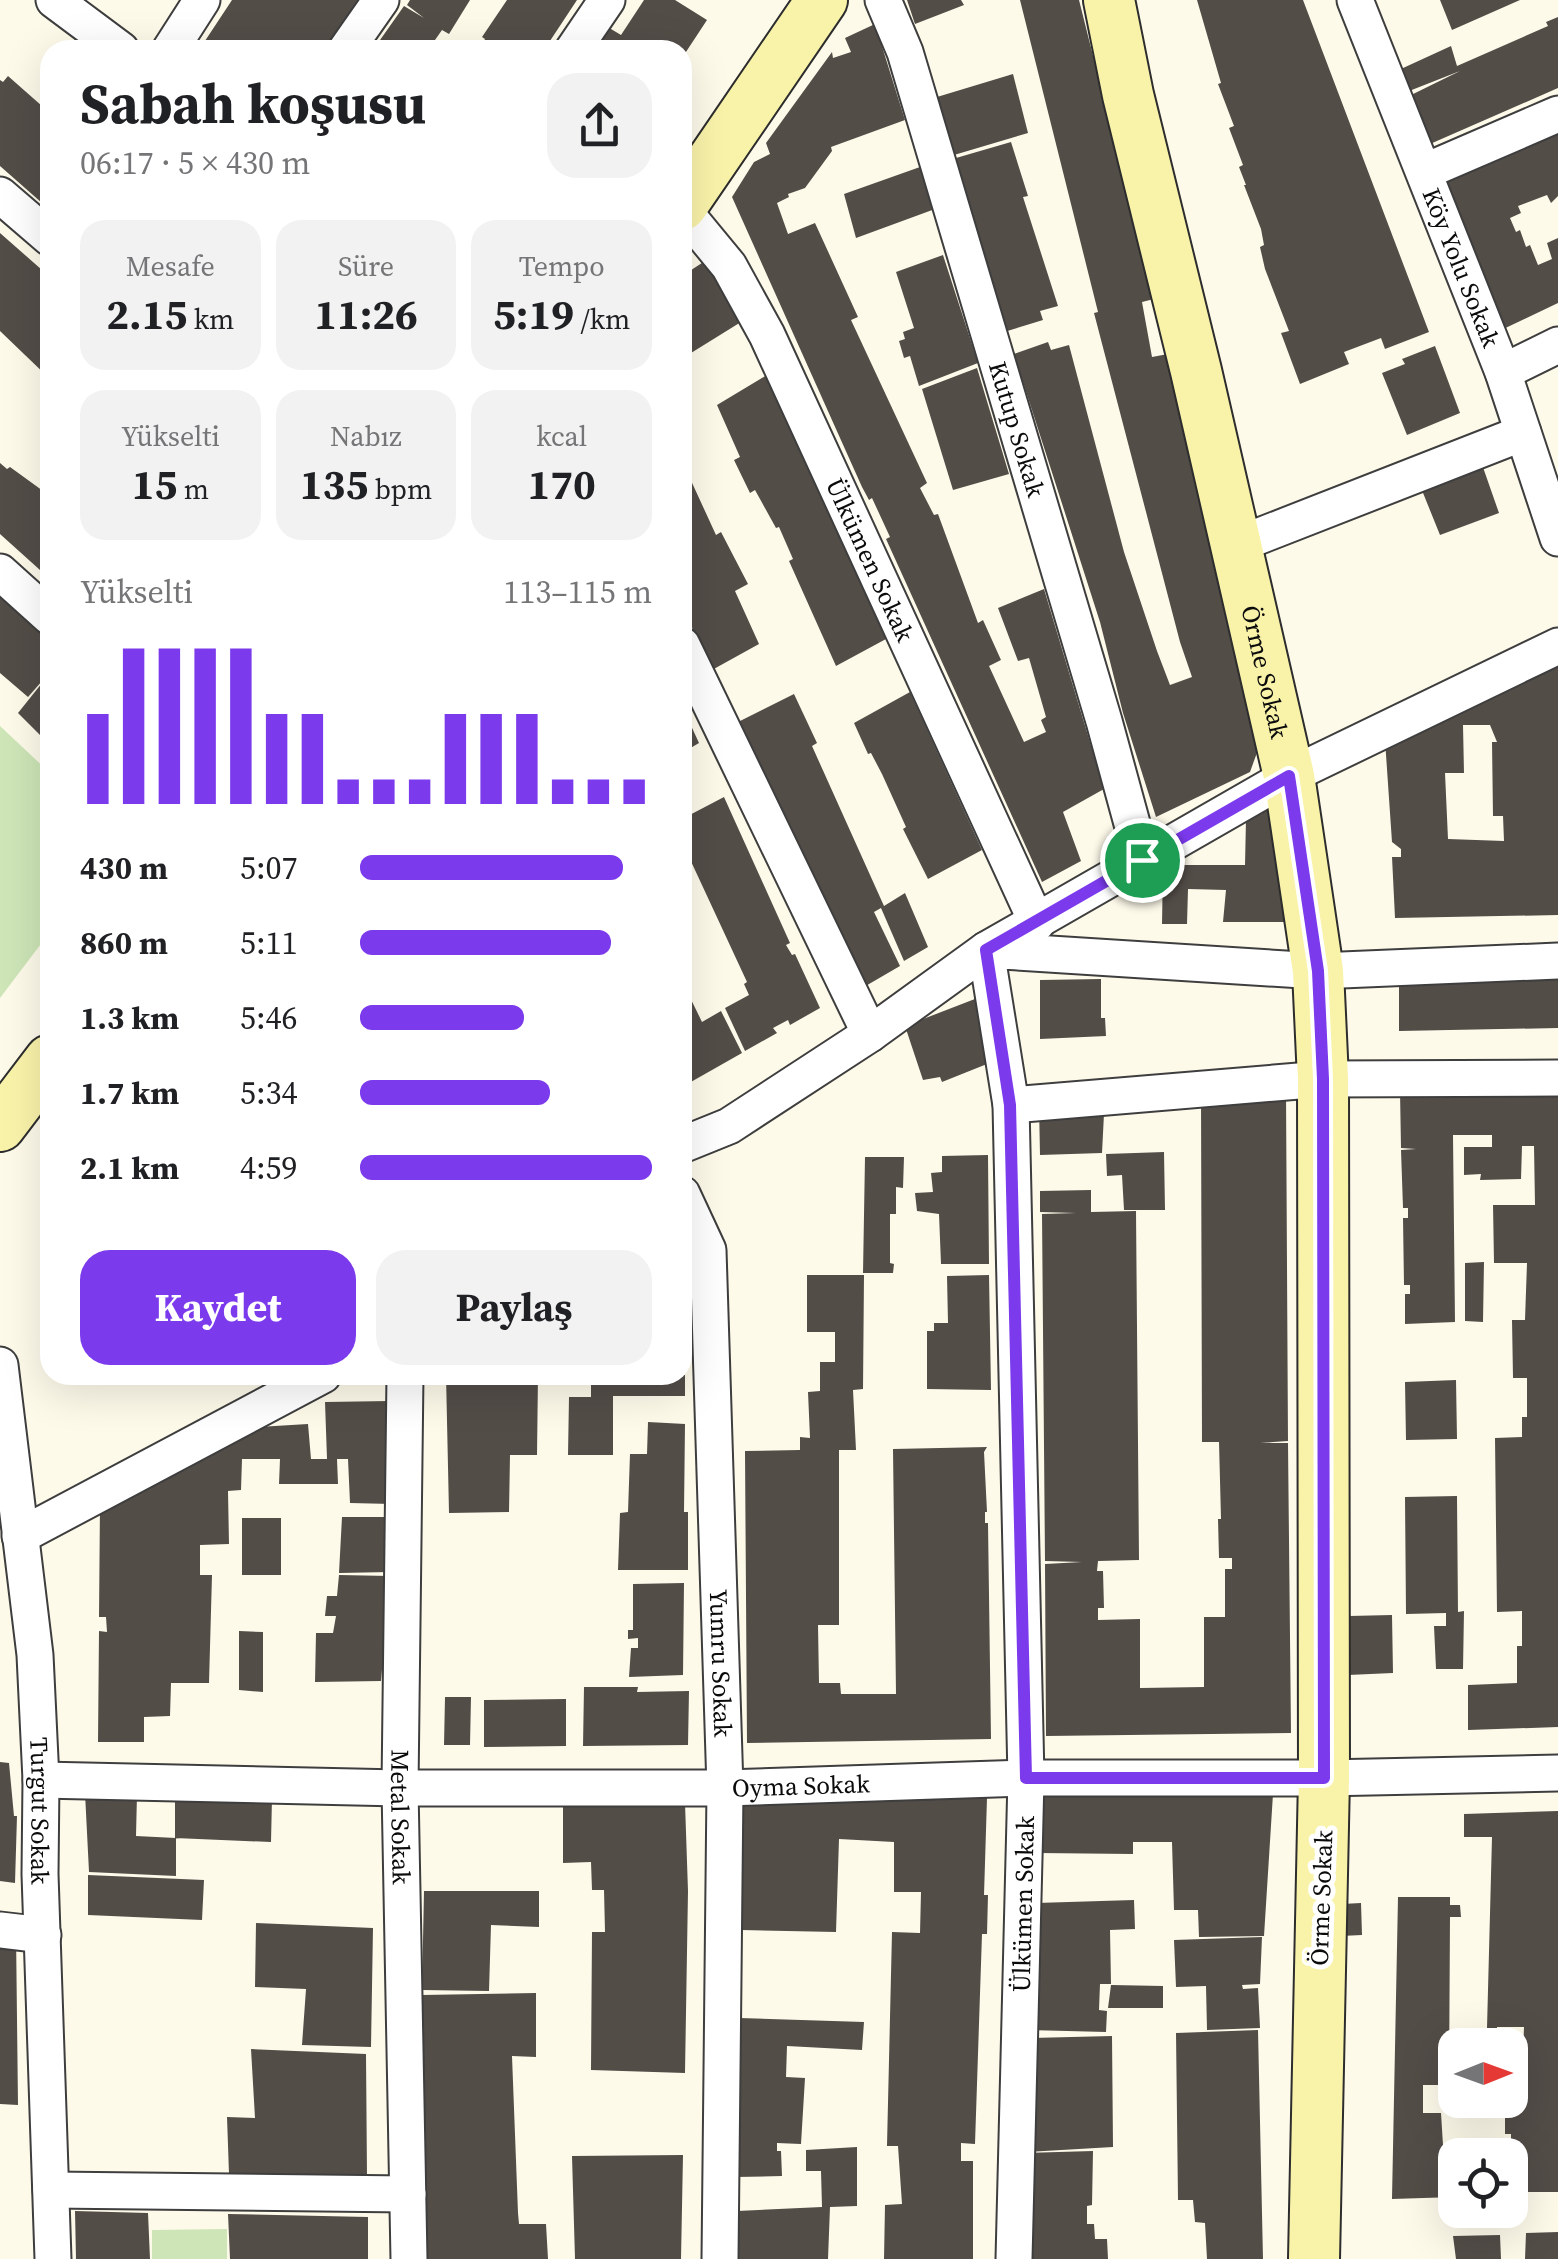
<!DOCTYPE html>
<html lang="tr">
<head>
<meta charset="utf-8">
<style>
	body { margin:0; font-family:"Source Serif 4",serif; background:#f2f2f2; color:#202124; height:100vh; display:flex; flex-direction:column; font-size:38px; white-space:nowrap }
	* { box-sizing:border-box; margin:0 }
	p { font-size:32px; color:#757577 }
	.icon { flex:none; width:55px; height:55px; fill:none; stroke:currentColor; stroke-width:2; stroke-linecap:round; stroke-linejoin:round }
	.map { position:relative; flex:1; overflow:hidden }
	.drawer { position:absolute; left:40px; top:40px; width:652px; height:1345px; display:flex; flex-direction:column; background:#fff; border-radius:30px; box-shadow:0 10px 40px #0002 }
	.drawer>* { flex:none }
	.needle { width:65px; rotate:89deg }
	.tools { position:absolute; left:1438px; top:2028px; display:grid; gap:20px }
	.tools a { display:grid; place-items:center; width:90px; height:90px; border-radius:20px; background:#fff; box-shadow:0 10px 40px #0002; font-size:50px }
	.pin { position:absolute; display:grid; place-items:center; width:85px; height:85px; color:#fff; margin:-42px; border:5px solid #fff; border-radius:50%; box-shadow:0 2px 10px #0007 }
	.round { display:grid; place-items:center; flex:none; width:105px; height:105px; border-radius:30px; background:#f2f2f2 }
	.summary { display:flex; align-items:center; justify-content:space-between; height:170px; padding:0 40px }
	h1 { font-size:55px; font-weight:700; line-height:75px }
	.stats { display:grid; grid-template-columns:repeat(3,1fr); gap:15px; height:170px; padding:10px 40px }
	.stats div { display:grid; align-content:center; border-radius:25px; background:#f2f2f2; text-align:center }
	.stats b { font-size:42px; font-weight:700 }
	.stats small { font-size:28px; font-weight:400 }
	.stats p { font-size:28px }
	.chart { height:280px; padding:20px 40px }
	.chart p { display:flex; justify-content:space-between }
	.chart svg { width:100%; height:180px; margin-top:10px; stroke:#7c3aed; stroke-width:6 }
	.button { display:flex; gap:20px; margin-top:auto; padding:20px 40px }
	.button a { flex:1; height:115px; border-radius:30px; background:#7c3aed; color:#fff; font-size:40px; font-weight:700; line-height:115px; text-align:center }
	.button a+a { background:#f2f2f2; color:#202124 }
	ul { padding:0 40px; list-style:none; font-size:32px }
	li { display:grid; grid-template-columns:160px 120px 1fr; align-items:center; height:75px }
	li i { height:25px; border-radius:12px; background:#7c3aed }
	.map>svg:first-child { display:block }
	.green { fill:#cde5b7 }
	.building { fill:#534d48; fill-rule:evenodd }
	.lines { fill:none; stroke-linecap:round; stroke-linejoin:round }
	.street-casing { stroke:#3e3e3e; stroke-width:39 }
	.secondary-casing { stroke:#2d2d2d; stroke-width:54 }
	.street { stroke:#fff; stroke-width:35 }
	.secondary { stroke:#f9f3aa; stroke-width:50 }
	.route-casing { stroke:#fff; stroke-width:20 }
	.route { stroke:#7c3aed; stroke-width:12 }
	.labels { text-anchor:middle; stroke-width:10; stroke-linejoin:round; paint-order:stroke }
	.street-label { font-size:25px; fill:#0b0b0b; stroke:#fff }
</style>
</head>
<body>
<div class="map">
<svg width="1558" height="2259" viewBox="0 0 1558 2259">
	<rect width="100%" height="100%" fill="#fefaea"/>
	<path class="green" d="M0,726L50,773V932L0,998Z
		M227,2229V2259H152V2230Z"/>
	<path class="building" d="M232,0H366L332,50H199Z
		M410,0H470L449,34L442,30L428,50H373L404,6L424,18L407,5Z
		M507,0H577L544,50H479L485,39L482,37Z
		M644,0H675L707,20L682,58V50H590L606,26L621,35Z
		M907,0H961L964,5L915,24Z
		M1020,0H1079L1154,299L1142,302L1152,357L1168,354L1263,736L1250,772L1156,817L1123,713L1100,622L1014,354L1048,342L1051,350L1069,345L1124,552L1157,651L1170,685L1192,677L1180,642L1094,313L1098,312Z
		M1197,0H1303L1429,332L1385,349L1381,338L1344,352L1349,364L1300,384L1281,333L1289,331L1265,269L1260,247L1264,245L1261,229L1244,185H1246L1239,167L1243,165L1229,128L1234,126L1218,84L1221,83Z
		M1440,0H1520L1452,30Z
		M1558,17V88L1430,144L1407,97L1460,71L1399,95L1390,74L1451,46L1457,66L1548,26L1546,22Z
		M875,24L905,120L831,147L832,151L805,188L788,194L789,197L777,203L788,234L815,223L858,317L851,320L927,483L920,488L934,515L938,514L978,623L983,620L1001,660L989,666L1024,742L1046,732L1041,720L1046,717L1029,658L1018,661L998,608L1044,589L1104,789L1063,812L1081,861L1042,882L886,539L890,537L872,498L869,500L862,487L732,197L754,162L770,154L766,143L832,52L833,58L851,52L845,38Z
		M1013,74L1028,133L954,155L937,97Z
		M8,76L42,106L50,97V210L0,166V80L3,82Z
		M1558,134V196L1551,203L1547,195L1518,206L1521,213L1510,218L1516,232L1520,230L1526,247L1530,245L1538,265L1552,259L1547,243L1558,238V303L1497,332L1441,184Z
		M1011,142L1028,196L1023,197L1058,306L1040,311L1043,320L1004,332L990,287L994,286L956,158Z
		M920,167L935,209L856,238L844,194Z
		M0,233L50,277V393L43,387L50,379L0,331Z
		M943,255L978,363L919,386L910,356L904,358L899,341L905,339L903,332L914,328L896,272Z
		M705,261L741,322L691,353L682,338V276Z
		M1435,346L1460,413L1407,435L1382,373L1405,364L1402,359Z
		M977,368L1009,474L953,490L922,389Z
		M767,375L886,639L836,666L789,561L793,559L779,527L776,528L755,490L750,493L734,460L740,457L717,405Z
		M1478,453L1499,513L1440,535L1417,478Z
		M682,461L716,535L721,532L748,584L735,591L759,644L712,670L682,606Z
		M0,463L7,469L10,467L50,496V579L0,534Z
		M0,593L50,641V672L28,697L0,673Z
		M1558,656V915L1395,918L1392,857H1401V849L1392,842L1385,740ZM1463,725H1490L1497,742H1492L1493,816H1503L1504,841L1448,839L1445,773H1464Z
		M50,673V745L18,713Z
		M910,692L982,850L928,879L903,829L906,827L882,774L871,753L868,754L854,723Z
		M794,694L817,743L812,746L884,906L905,893L928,947L904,961L881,908L874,912L900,966L857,991L736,723Z
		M682,706L699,743L682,753Z
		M724,797L790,943L786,945L792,955L795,954L820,1008L790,1025L788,1020L773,1028L777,1033L745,1051L725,1008L749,995L744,984L747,982L682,842V819Z
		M1284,801L1285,922H1223L1226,890L1188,889L1187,924H1162L1163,865H1245L1246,819Z
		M1558,971V1028L1399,1031V974Z
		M1101,979V1018H1105L1106,1036L1040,1039V980Z
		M682,981L702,1022L721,1011L742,1053L682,1087Z
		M980,997L987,1064L942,1082L940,1077L923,1080L905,1026Z
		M1558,1088V1727L1468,1730V1685L1517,1683V1646H1522V1611L1497,1612L1495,1438L1522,1437V1417H1527V1378H1513L1512,1320H1525L1527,1263H1494L1493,1205H1535L1534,1146H1522L1521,1179L1480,1180L1481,1174L1464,1175V1147H1492V1135H1453L1455,1322L1405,1324V1294H1410V1285H1404L1403,1218H1408V1208H1403L1401,1150L1416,1149L1401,1148L1400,1091Z
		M1286,1092L1288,1441L1260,1443H1288L1291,1733L1046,1736L1045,1564L1082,1562L1045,1561L1042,1214L1076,1213L1040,1212V1191L1091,1190V1212L1136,1211L1139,1560L1098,1561L1097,1571H1103L1104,1608H1098V1620L1140,1619V1688L1204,1687V1617H1225V1569H1232V1558H1219L1218,1519H1221L1219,1442H1202L1201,1093Z
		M1039,1106L1104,1114L1102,1153L1040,1155Z
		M1164,1152L1165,1210H1124L1122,1175L1107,1176L1106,1154Z
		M988,1155L989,1264H941L939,1214L917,1211L915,1193L933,1192L931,1173L942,1172V1156Z
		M865,1157H904L903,1188L896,1187V1214H890V1263L894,1264L893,1273H863Z
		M1484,1262L1483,1322L1465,1321V1263Z
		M807,1275H864L863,1389L853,1390L856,1450H839V1625H818L819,1683H840L841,1694H896L893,1449L987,1447L984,1452L987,1512H985V1523H988L991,1739L747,1743L745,1451L800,1450V1437L810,1438L808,1392L820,1391V1362H835V1332H807Z
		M989,1275L991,1390L927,1389V1331H934V1323H948L947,1276Z
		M446,1375H538L537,1455H510L509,1512L449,1513Z
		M591,1375H685V1396H613V1455H568L569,1397H591Z
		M1456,1380L1457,1439L1406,1440L1405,1382Z
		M390,1401L392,1504L350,1503L348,1459H337L338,1484H279L280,1459H242L241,1490L228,1491L229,1544L200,1545V1575H212L209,1683H171L170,1716L144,1717V1742H98L99,1631L107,1632L106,1617H99L100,1503L242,1428L308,1424L311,1459H327L325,1402Z
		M648,1422L685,1424L684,1512H688V1570H618L620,1513L628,1512L630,1454H647Z
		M1457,1496L1458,1612L1464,1611L1463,1669H1436L1434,1626H1446V1613L1406,1614L1405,1497Z
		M342,1517H393L390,1572L339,1573Z
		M242,1518H281V1575H242Z
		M339,1575L390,1576L381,1681L315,1682L316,1633H333L336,1616H325L327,1596H337Z
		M684,1583L683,1675L629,1677L631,1648H638V1638L628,1639V1630H633V1584Z
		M1392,1615L1393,1673L1348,1675L1349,1616Z
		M239,1631L263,1632V1692L239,1690Z
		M584,1687H638L637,1692L689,1691L688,1745L583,1746Z
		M445,1697H471L470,1745H444Z
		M566,1699V1746L484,1747V1700Z
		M0,1762L9,1763L14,1816H17L15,1883L0,1881Z
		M85,1793L137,1794L136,1836L176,1838V1876L89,1872Z
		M1273,1794L1264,1936L1199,1937L1198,1910H1174L1172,1842H1133V1854L1038,1853L1041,1796Z
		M175,1795L272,1798L271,1842L175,1838Z
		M987,1798L984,1895H988L987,1934H982L975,2144L961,2143V2161H973V2259H884L885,2205L902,2204L898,2146H887L892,1932L920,1933L921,1892H894V1842L839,1839L836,1932L741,1930L744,1801Z
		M563,1803H685L688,1891L685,2073L591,2070L592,1932H605L604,1890H592L591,1862L563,1863Z
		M1558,1811V2192H1516V2154H1511V2134H1505V2100H1510V2085H1522L1524,2027H1497V2045H1462V2028H1487L1492,1837H1464V1814Z
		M88,1875L204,1880L202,1920L88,1915Z
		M424,1891H539V1927L491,1925L489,1991L422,1990Z
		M1398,1897H1450V1905H1460L1461,1917H1450L1449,2085H1423V2113H1441L1443,2145L1496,2142V2155H1455V2197L1392,2199Z
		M1134,1900L1135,1929L1110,1930L1111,1984H1100L1099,2010L1107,2011L1106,2032L1028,2030L1036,1903Z
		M1361,1903L1362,1935L1341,1936L1342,1904Z
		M256,1923L373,1928L371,2047L302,2045L306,1989L255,1987Z
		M0,1932H16L18,2105L0,2104Z
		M1262,1937L1260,1984L1242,1985L1243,1989L1258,1988L1260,2028L1207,2030L1206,1986L1176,1987L1174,1940Z
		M1111,1985L1163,1986V2008H1108Z
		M536,1993V2057L512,2056L518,2213L519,2224H546L548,2259H425L422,1995Z
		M740,2018L864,2022L862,2050L787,2046L786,2077L805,2078L801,2144L777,2143V2151H781L782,2176L736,2177Z
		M1258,2030L1263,2259H1207L1205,2223L1195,2222L1193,2200H1178L1176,2033Z
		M1112,2036L1113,2147L1027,2152L1031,2038Z
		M251,2049L366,2054L367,2177L229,2174L227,2117L255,2118Z
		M857,2147V2206L830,2207L828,2259H734L737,2211L822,2207L821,2171H806V2150Z
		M1093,2151L1092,2205L1087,2206V2224H1094L1095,2239H1107L1108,2259H1024V2153Z
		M683,2155L681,2259H575L572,2156Z
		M75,2211L148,2213L150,2259H76Z
		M228,2214L368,2217V2259H230Z
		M1558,2232V2259H1525L1526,2233Z
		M1500,2235L1501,2259H1456L1453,2236Z"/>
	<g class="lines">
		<defs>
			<g id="street">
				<path d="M54,0L121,50"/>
				<path id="s1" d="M883,0L905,52L1104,721L1142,860"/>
				<path id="s2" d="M1355,0L1503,372L1558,538"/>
				<path d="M170,50L202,0"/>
				<path d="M346,50L381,0"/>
				<path d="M573,50L607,0"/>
				<path d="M1426,171L1558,114"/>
				<path d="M0,195L50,238"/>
				<path id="s3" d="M682,209L729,266L767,335L1037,923"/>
				<path d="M1503,372L1558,345"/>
				<path d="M1234,546L1523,433"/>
				<path d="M0,572L50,617"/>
				<path d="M682,645L870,1034"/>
				<path d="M1011,1105L1323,1079L1558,1078"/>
				<path d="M682,1145L729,1126L870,1034L986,950L1289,776L1558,646"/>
				<path id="s4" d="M682,1194L708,1250L725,1788L720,2259"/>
				<path id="s5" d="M0,1365L35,1655L41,1780L40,1874L53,2259"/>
				<path id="s6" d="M405,1375L400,1788L409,2259"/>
				<path d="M20,1536L323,1375"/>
				<path id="s7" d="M41,1780L400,1788H725L1026,1778H1324L1558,1773"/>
				<path d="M0,1930L43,1935"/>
				<path d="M51,2190L408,2194"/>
				<path id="s8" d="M1014,2259L1026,1778L1011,1105L986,950L1318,971L1558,961"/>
			</g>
			<g id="secondary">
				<path id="s9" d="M1109,0L1128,95L1196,371L1289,776L1318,971L1323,1079L1324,1778L1314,2259"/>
				<path d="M682,205L822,0"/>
				<path d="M0,1126L50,1060"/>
			</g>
		</defs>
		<use href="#street" class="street-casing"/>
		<use href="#secondary" class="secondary-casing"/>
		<use href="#street" class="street"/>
		<use href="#secondary" class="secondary"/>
	</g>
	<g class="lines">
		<defs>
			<path id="route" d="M1289,776L1318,971L1323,1079L1324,1778H1026L1010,1105L986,950Z"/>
		</defs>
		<use href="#route" class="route-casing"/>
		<use href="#route" class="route"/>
	</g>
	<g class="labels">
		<g class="street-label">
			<text dy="9" stroke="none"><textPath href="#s2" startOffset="288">Köy Yolu Sokak</textPath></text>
			<text dy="9" stroke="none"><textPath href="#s1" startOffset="450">Kutup Sokak</textPath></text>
			<text dy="9" stroke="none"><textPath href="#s3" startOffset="400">Ülkümen Sokak</textPath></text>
			<text dy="9" stroke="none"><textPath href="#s9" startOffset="690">Örme Sokak</textPath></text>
			<text dy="9" stroke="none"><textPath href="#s4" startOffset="475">Yumru Sokak</textPath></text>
			<text dy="9" stroke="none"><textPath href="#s7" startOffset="760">Oyma Sokak</textPath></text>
			<text dy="9" stroke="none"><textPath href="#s5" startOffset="448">Turgut Sokak</textPath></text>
			<text dy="9" stroke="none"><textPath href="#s6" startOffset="442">Metal Sokak</textPath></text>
			<text transform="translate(1321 1898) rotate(-88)" y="9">Örme Sokak</text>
			<text dy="9" stroke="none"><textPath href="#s8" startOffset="355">Ülkümen Sokak</textPath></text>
		</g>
	</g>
</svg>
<div class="tools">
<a><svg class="needle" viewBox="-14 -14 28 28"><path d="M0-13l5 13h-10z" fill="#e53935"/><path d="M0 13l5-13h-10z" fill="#757577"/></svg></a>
<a><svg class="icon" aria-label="locate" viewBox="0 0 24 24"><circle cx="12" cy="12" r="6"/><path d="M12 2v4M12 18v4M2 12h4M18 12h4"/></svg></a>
</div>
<div class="pin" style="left:1142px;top:860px;background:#1e9e55"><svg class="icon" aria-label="arrive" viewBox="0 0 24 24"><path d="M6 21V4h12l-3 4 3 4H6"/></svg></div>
<section class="drawer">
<div class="summary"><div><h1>Sabah koşusu</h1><p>06:17 · 5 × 430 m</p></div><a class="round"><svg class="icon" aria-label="share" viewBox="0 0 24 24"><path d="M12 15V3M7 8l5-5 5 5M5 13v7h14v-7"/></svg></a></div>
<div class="stats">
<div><p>Mesafe</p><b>2.15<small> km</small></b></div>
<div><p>Süre</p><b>11:26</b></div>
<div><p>Tempo</p><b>5:19<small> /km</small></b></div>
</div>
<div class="stats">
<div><p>Yükselti</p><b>15<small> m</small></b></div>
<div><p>Nabız</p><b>135<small> bpm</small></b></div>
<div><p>kcal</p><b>170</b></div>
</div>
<div class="chart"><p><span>Yükselti</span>113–115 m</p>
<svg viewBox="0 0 160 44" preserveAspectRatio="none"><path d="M5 44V22M15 44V6M25 44V6M35 44V6M45 44V6M55 44V22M65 44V22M75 44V38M85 44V38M95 44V38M105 44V22M115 44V22M125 44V22M135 44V38M145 44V38M155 44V38"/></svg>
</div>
<ul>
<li><b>430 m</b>5:07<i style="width:90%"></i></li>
<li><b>860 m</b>5:11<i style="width:86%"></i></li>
<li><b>1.3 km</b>5:46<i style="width:56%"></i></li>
<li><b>1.7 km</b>5:34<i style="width:65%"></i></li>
<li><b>2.1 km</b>4:59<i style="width:100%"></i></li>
</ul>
<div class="button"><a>Kaydet</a><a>Paylaş</a></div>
</section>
</div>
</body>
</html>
